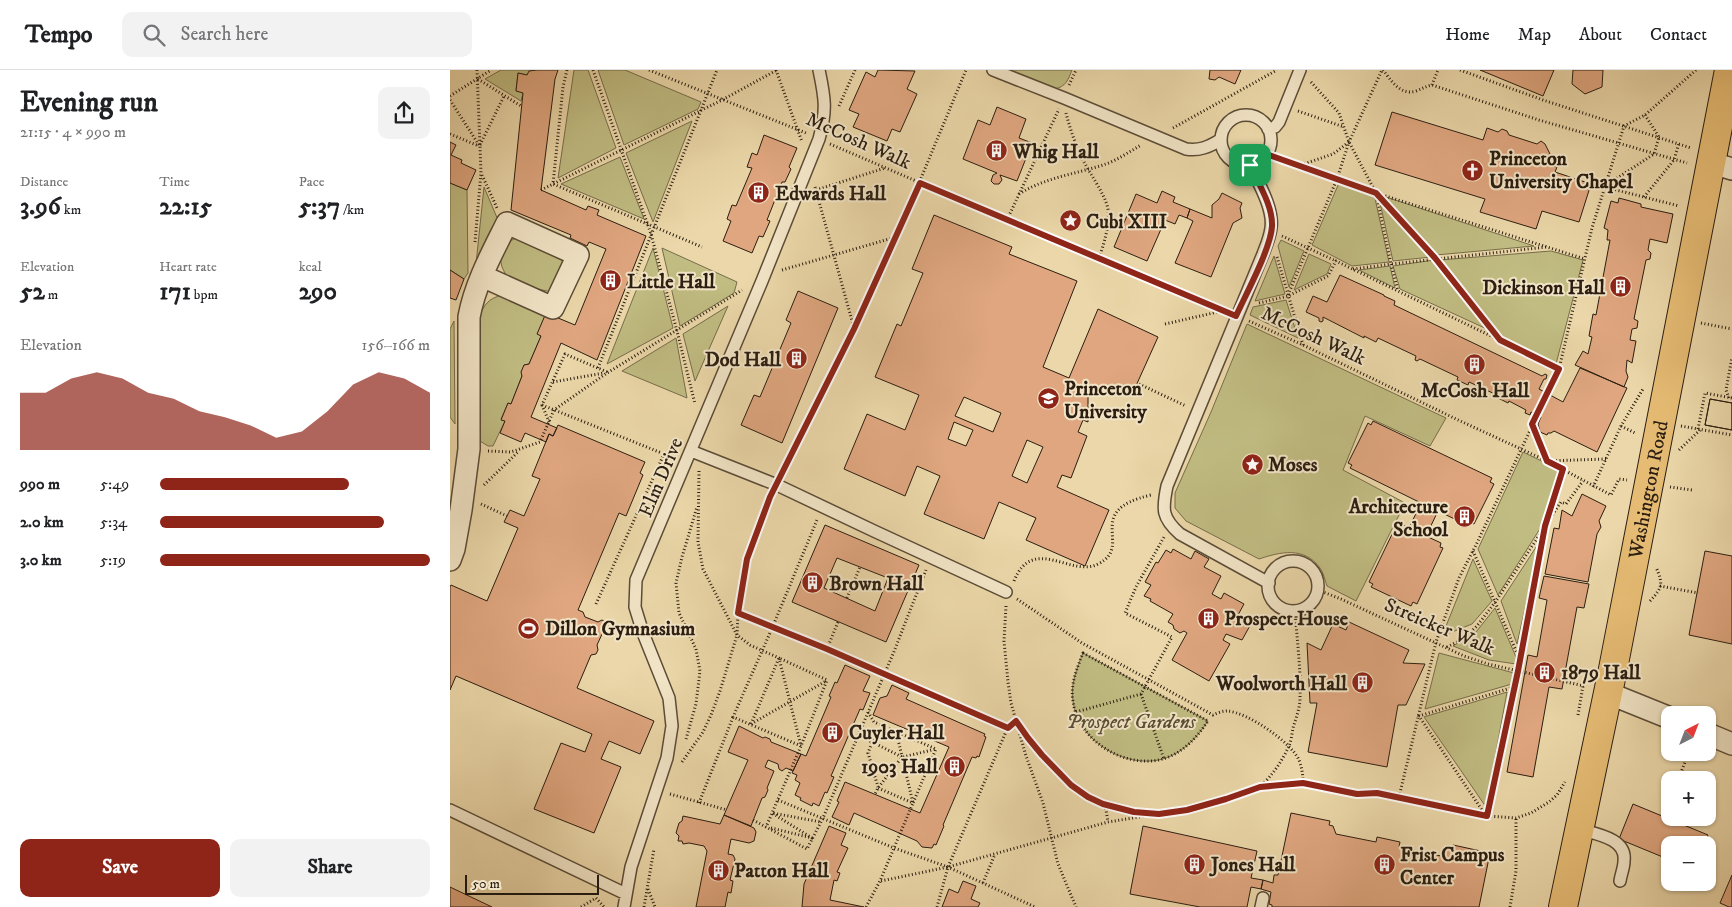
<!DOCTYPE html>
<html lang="en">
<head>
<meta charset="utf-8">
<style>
	body { margin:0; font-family:"IM FELL DW Pica",serif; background:#f2f2f2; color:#202124; height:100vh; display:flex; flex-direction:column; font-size:19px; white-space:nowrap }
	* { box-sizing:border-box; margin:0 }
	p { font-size:16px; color:#757577 }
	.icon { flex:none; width:28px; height:28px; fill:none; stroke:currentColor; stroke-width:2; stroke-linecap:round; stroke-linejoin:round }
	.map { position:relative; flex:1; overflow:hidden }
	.panel { display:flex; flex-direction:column; background:#fff; width:450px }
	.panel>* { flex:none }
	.needle { width:32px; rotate:42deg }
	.tools { position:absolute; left:1211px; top:636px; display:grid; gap:10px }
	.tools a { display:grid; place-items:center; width:55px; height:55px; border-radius:10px; background:#fff; box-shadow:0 1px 4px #0004; font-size:25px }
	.scale { position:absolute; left:15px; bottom:12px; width:134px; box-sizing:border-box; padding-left:5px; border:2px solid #2b1e11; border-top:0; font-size:14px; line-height:18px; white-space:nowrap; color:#2b1e11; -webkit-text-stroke:4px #f2e5c7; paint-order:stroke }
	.pin { position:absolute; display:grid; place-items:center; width:42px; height:42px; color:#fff; margin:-21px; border-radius:10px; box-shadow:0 2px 8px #0006 }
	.round { display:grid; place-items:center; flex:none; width:52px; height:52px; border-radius:10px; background:#f2f2f2 }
	.head { display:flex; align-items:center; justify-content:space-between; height:85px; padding:0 20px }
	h1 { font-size:28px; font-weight:700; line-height:38px }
	.metrics { display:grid; grid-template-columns:repeat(3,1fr); gap:8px; height:85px; padding:5px 20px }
	.metrics div { display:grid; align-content:center }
	.metrics b { font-size:25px; font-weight:700 }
	.metrics small { font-size:14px; font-weight:400 }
	.metrics p { font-size:14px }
	.chart { height:140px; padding:10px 20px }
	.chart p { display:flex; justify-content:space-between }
	.chart svg { width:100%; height:90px; margin-top:5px; fill:#8f2418; opacity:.7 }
	.action { display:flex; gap:10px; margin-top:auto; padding:10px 20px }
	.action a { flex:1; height:58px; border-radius:10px; background:#8f2418; color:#fff; font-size:20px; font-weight:700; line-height:58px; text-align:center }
	.action a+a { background:#f2f2f2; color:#202124 }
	ul { padding:0 20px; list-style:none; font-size:16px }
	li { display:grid; grid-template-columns:80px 60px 1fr; align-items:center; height:38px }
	li i { height:12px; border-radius:6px; background:#8f2418 }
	header { display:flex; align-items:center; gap:30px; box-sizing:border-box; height:70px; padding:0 25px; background:#fff; border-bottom:1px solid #e0e0e0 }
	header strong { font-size:24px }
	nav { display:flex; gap:28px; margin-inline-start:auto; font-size:18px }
	.search { width:350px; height:45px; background:#f2f2f2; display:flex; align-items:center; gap:12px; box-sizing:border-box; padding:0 18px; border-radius:10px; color:#757577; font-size:19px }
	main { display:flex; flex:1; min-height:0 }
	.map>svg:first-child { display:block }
	.green { fill:#c0bc82; stroke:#766d4a }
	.building { fill:#dfa67f; stroke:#2b1e11; fill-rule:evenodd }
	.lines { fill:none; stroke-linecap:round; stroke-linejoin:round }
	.service-casing { stroke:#5b4c37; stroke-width:14 }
	.minor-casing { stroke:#5b4c37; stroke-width:24 }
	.primary-casing { stroke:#2b1e11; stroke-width:30 }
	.path { stroke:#2b1e11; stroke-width:3; stroke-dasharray:1 2.5; stroke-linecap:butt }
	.service { stroke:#f2e5c7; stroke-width:11 }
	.minor { stroke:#f2e5c7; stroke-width:21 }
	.primary { stroke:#e6bc74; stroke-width:28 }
	.route-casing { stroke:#fff; stroke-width:10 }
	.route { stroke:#8f2418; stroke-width:6 }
	.labels { text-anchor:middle; stroke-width:4; stroke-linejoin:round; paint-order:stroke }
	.street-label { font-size:20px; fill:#2b1e11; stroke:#f2e5c7 }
	.poi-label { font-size:20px; font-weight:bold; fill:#2b1e11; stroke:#f2e5c7; text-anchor:start }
	.park-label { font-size:20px; font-style:italic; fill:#584d33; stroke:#f2e5c7 }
</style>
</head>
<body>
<header>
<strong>Tempo</strong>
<div class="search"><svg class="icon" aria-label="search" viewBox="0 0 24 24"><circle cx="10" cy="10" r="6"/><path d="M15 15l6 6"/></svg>Search here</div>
<nav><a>Home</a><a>Map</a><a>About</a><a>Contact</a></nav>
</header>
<main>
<section class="panel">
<div class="head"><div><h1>Evening run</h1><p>21:15 · 4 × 990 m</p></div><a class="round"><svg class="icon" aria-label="share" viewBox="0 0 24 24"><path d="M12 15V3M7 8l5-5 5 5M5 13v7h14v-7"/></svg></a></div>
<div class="metrics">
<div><p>Distance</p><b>3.96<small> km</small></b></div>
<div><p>Time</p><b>22:15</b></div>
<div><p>Pace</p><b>5:37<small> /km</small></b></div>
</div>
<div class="metrics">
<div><p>Elevation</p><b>52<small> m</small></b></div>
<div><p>Heart rate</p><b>171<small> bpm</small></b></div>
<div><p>kcal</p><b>290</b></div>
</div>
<div class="chart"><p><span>Elevation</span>156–166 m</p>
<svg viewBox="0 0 160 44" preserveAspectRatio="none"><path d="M0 44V16L10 16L20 9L30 6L40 9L50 16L60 19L70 25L80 28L90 32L100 38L110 35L120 25L130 12L140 6L150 9L160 16V44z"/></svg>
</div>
<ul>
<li><b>990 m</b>5:49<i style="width:70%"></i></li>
<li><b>2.0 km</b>5:34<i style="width:83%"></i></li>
<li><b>3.0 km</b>5:19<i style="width:100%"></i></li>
</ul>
<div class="action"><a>Save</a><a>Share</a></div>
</section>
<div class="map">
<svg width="1282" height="837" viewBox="0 0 1282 837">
	<rect width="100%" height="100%" fill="#ebd7a9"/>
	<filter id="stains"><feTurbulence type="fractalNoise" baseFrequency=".004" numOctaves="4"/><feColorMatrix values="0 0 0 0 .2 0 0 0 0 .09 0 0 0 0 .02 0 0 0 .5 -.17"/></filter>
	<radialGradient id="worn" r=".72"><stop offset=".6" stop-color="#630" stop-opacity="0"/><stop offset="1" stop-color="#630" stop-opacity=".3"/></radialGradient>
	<path class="green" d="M51,0H87L77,5L68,3L66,20L73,23L71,31L35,9Z
		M124,0H138L166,78L108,108Z
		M148,0H175L251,32L248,39L174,75Z
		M560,0H622C618,10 616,17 604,19Z
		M242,51L203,152L176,83Z
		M170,87L194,149L111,114Z
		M0,113L17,120L18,203L14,209L0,200Z
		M889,113L924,124L939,192L902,196L862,175Z
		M34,117L48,150L26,194Z
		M933,126L1084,176L986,185Z
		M929,128L981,187L943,191Z
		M72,166L104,179L113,192L102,222C92,220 68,215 60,210C56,207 54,201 52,197C47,179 56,171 72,166Z
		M831,170L854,181L839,217L828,176Z
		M203,178L223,258L157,294Z
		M212,178L287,212L284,223L230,256Z
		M1101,181L1133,190L1106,294L1052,267L990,190Z
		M859,184L881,194L877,204L844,220Z
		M824,186L835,224L805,231Z
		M984,190L1039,260L950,219L943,196Z
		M940,196L945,218L909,200Z
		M53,225L96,243L91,266L79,294L74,295L72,306L61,334L58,333L51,349L55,351L43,376H38L30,371L28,249C34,235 38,228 53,225Z
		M836,230L848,268L800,245L803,237Z
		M278,236L245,311L233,264Z
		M4,251L5,354L0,347V259Z
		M797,254L996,348L980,376L915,346L893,400L955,433L906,531L877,516C875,510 873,502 870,498C854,476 830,482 809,489L736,451L725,438V423L761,342Z
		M226,268L237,328L172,301Z
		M1073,382L1110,400L1093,454L1048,525L1028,479Z
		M1090,471L1067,574L1051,531Z
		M1023,489L1042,531L1022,554L992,566Z
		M1045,538L1066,587V594L1039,590L1003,576L1026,562Z
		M633,583L758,651C747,667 735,681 716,688C678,701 628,672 623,631C620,615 627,598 633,583Z
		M989,583L1064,603L1062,614L975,639Z
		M1057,622L1036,737L974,647Z"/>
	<path class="building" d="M87,0H108L105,9L91,120L136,140L138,136L149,140L147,145L196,166L147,290L111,273L81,347L107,358L103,366L99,364L96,372L75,363L71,372L50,363L55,351L51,350L58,333L61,334L72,306L71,302L74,295L79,294L91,266L87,264L96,243L125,255L156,179L139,172L137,176L120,168L121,165L61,140L73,23L66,21L68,3L77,5L79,1Z
		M428,0L465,1L457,19L467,24L450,62L442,59L437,71L403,57L409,44L399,40L416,2L425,7Z
		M760,0H791L785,14L769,7L765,10L759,9Z
		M1030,0H1104L1093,26Z
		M1123,0H1153L1152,17L1135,24L1122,14Z
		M547,37L576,49L569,68L582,73L567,111L550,105L552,110L549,114H544L541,111L543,105L547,103L513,89L528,50L540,55Z
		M942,42L1033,70L1037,58L1048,62L1052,59L1057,61L1059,65L1087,74L1091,71L1095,74L1101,86L1098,95L1107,97L1105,102L1141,114L1129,152L1092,141L1086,159L1030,142L1035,129L925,95Z
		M314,65L347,78L339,97L341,99L335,112H332L317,150L320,151L313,167L309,166L302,183L273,171L281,151L277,149L282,135L286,136L302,98L297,97L302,83L307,85Z
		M0,72L6,75L1,85L12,90L11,93L26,100L17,120L0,113Z
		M712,121L725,127L723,132L740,139L737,148L729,145L725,154L715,150L697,191L664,177L686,124L707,133Z
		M772,123L792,133L790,138L792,148L783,153L761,207L725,193L743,151L737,148L740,139L762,148V135L769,129Z
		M1169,128L1191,134V137L1223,144L1217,173L1200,169L1198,180L1201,183L1200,189L1196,190L1184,249L1188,251L1187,258L1182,259L1180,270L1186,271L1182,293L1177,290L1176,301L1178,307L1174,317L1125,295L1133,281L1138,284L1142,267L1139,266L1143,244L1146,245L1160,170H1157L1158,160L1154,158L1161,131L1168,133Z
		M484,145L562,177L559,184L627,211L593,297L619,308L648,239L708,267L685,318L638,325V352L633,350L628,362L637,366L621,408L612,405L607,417L659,440L635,496L576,470L586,448L549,432L534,469L474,444L490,406L467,396L455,426L394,399L417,344L455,360L469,325L425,307L447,254L451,256L473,203L462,199ZM514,327L551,343L543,362L505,346ZM504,352L523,360L516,376L498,369ZM577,370L593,377L577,413L562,406Z
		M0,200L14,209L6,230L0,228Z
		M890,205L934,225V226L945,231L944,235L1092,306L1095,304L1097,305L1096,309H1094L1089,319L1113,332L1130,298L1177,318L1147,382L1104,361L1101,363H1098L1097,365L1090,362L1088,354L1091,347L1081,342L1080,345L1075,343L1076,340L1059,331L1058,333L1046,327L1047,325L1019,312L1018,315L1007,310L1008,307L970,289L967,291L965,290L966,286L928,268L926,272L914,266V268L873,247V251L871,252L869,251V248L856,242L863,226L877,232Z
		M348,221L388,238L332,373L291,355L304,325L310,327L341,253L336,250Z
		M1260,329L1282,333V360L1255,355Z
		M1260,329L1282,333V360L1255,355Z
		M923,351L1042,408L1040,412L1044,414L1024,454L1020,452L1019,456L988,441L976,466L991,473L990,477L993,478L967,534L963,532L961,536L921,517L923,514L919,512L946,456L949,457L951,454L959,458L971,433L900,398L902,395L898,393L918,353L921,355Z
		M108,355L195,392L190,403L193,405L176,446L169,443L128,540L133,542L135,547L148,552L152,550L156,552L158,556L156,560L153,562L147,575L148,580L146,584L141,585L127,618L204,651L190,684L159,671L151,689L171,697L144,763L84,739L111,673L135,682L142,664L6,606L0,620V517L1,515L37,531L68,458L54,452L60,440L74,446L90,409L82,406L99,364L103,366Z
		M1132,424L1156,436L1149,451L1151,457L1147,464L1138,512L1095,504L1104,458L1109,459L1112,440L1122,446Z
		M375,455L469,495L436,572L342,532ZM387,488L438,508L425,541L374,518Z
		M723,479L741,489L745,481L759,489L754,497L771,506L762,524L771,529L774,523L794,534L788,545L802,552L792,570L776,564L773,570L780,574L759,611L722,590L737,563L734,561L730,563L724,559L723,555L718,552L723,544L700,531L701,529L694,526L701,515L695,512L706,492L708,493L716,480L721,483Z
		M1255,481L1282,486V574L1239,565Z
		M1094,506L1139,514L1134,538L1127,537L1112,619L1099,617L1083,707L1057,702L1078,585L1087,587L1097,530L1089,528Z
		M899,552L959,580L953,593L975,594L956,635H948L937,697L858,682L867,633H860L857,573L871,580L883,554L896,560Z
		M395,595L420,606L413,621L420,623L413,640L410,639L381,706L384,707L377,723L375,722L369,736L363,733L362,736L350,730L351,728L345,725L350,713L345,710L347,705L342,703L351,684L356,686L381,627L379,626L385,612L387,613Z
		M442,615L459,623L456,629L535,664L534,666L536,667L529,687L527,686L526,688L522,687L493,755L494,756L486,775L484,774L482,778L472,777L467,771L404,743L399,755L382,747L389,732L387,731L395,712L470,743L499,677L423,645L430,628L437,626Z
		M289,656L313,668L315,667L320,669L321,672L351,684L343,701L336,698L332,701L329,699L328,694L318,690L315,697L324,701L317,718L318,720L315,727L312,728L301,756L274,745L298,690L278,682Z
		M1183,734L1258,765L1254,775H1220V790L1169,769Z
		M841,743L880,751L879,755L883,756L886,764L926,772L927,767L950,772L949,777L991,786L992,782L998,779L1002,780L1003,775L1040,783L1029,837H822V835L819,834L821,822L811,819L813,810L823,813L824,805H828Z
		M274,745L304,758L306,762L304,771L299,773L281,769L278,784L283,785L285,789L280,810L283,811L281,823L278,822L275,837H246L257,781L254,776L239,773L233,774L232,771H228L229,766L226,763L229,753L232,751L233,746L270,754Z
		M379,756L396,763L391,775L398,778L387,802L390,803L387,811L384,810L380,830L414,837H352L354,814Z
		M693,756L807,781L801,808L813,810L811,819L801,817L797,837H750L680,824Z
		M1282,805V837H1279L1270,833Z
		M513,811L526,816L521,829L530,833L528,837H492L499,819L508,823Z
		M0,817L42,837H0Z"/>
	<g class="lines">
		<defs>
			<path id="service" d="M543,0L614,28L736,79C749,81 759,77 770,70
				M771 70a25 25 0 1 1 50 0a25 25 0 1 1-50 0Z
				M818,59L825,57L829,52L850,0
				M800,95C808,112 824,139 821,158C820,167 816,176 813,184L717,416C712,440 712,448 730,464L819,513
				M241,381L327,415L424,461L556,522
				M818 516a25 25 0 1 1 50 0a25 25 0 1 1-50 0Z
				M0,740L176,824
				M1129,759C1145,764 1177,768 1174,791C1174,798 1171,804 1170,811
				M174,837L181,797L217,688L222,656L219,628L193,563L185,537L186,510L312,211L369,69C377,41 375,28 369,0
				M811,837L813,828"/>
			<path id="minor" d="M1262,93L1282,99
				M0,490L4,479L11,440L19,379V247C25,214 42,183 57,153L128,185L103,238L32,206
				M1158,623L1220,648
				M1258,664L1282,674"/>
			<g id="primary">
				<path id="s1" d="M1113,837L1163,599L1279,0"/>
			</g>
		</defs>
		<use href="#service" class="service-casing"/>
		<use href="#minor" class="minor-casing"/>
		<use href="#primary" class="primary-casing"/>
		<path class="path" d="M117,0L113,17L103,114L252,177
			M143,0L201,164L227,261L245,334
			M199,0L356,63
			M326,0L352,72
			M933,0C941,10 950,26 966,21C972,19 976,16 982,15L1089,50L1237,93
			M1010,0L1093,30L1241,78
			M28,9L71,36
			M861,12L889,43L899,72L926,123L985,188L1049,269
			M619,15L626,0
			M982,15L988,0
			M0,26L41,0
			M0,30L29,75
			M389,36L405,0
			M848,41L894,57
			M616,43C620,59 626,76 633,90C640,104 655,124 658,139C660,154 654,174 649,188
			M723,58L827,0
			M0,64L29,76
			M380,74L557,150L775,241
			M30,75L54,26
			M816,85L926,123L1135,189
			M851,95L883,84L899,72
			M32,105L47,138
			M1155,116L1204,84L1209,67L1195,45
			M365,117L404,258
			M1155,117L1229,136
			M91,120L272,30L327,0
			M366,120L435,98
			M926,123L941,194L1097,177
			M569,124C594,108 625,104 653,95C666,91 679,82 691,75
			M1194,127L1224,90L1229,73
			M557,150L609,39
			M832,166L886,191
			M25,172L31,103L27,0
			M827,187L853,275
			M903,199L941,194L948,221
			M332,200L446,167
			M838,225L887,109L899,72L932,0
			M809,233L838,226L878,206L886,191L1109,299
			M799,251L853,275L1006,349L1097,391L1161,425L1169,409L1177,410
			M1251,253L1282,259
			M715,254L772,241
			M148,298L267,0
			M103,312L154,303
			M689,314L736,336
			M1279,328L1276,320L1282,287
			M92,335L224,388
			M99,352L92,335L115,284L157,302
			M1082,354L1097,391L1156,389
			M1171,356L1185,363
			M1231,356L1282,365
			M1248,359L1255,323L1282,328
			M1229,380L1250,360
			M38,381L61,382L90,372L104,340L157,303L292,220
			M249,401L248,472L253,499L287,565L300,575L329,588L351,676
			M333,403L405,259L469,113L516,0
			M34,415L69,381
			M1143,417L1171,356L1193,319
			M1220,417L1242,420
			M31,434L57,446
			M1097,452L1113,399
			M1023,481L1070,590L1064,617L969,646L1036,746
			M564,511C583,464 621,508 648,494C685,476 631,441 701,425
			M1210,516L1248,523
			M868,520L891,529L1014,586L1038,594L1134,616
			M397,528L410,497
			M567,529L632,573L763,645C767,643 772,641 777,641C797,642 841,672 849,690C852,698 853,705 853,713
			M1200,531C1213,517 1213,514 1206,497
			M146,534L214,384
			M556,536L554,571L558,612L561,633L576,686L593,733L608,794L626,837
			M288,543L377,579L558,657
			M997,577L1013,569L1027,556L1046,531L1111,432L1116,434L1133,411
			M377,579L388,552
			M633,583L758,651C747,667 735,681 716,688C678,701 628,672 623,631C620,615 627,598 633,583Z
			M1070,589L1095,458
			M691,624L714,689
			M418,642L424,652L486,679L463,733L428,718
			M626,642L691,624L722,567L675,543L686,517L714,467
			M1128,645L1133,616
			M301,654L329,588L377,610L351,676L316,757
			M301,654L376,611
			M407,665L422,672L418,683L428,717
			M236,669L246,634L250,601L246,579L229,543L226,513L232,487L247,437
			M351,676L283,647L323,556L367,450
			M453,687L487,705
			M453,687L486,679
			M232,692L253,662L261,645L270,621L287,565L288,543L297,489L320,426
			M1228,710L1239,682
			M810,717L853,713L907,724L927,723L1037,746L1066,748L1081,743L1099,732L1107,725L1115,712
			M220,724L277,740
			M949,727L986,572L1009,508L1027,473L1109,299L1142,158L1174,56L1195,45L1246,0
			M328,730L444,778L498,797L585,837
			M249,733L283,647
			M654,735L656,740L658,752
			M1215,740L1220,729
			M1037,746L1044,720L1064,617
			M303,750L357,779L373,748L443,584L476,500
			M321,758L362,768L322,743L371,752
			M431,811L498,797L658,752L701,745
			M533,813L545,784
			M198,819L205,837
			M131,837L146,828L154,837
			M194,837L204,779
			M416,837L430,811L463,733L446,661L423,668L422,672L452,687L428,718L425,724
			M487,837L498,797L558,657L566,651C600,703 642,744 708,744C727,743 746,737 764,732C774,730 802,722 810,716C822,707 833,689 839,676C841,671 842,664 843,658C846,648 850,638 850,628C851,600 847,569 845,541
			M1060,837L1066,801V748"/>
		<use href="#service" class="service"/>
		<use href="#minor" class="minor"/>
		<use href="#primary" class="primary"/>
	</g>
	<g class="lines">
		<defs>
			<path id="route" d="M816,84L926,123L985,188L1050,270L1109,299L1082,354L1097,391L1113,399L1095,456L1068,601L1037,746L927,723L907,724L853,713L810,717L776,729L737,740L709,744L684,742L653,734L638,727L621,715L592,685L578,668L566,651L558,658L377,579L288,543L297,489L320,427L404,259L470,113L786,246C796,224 821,178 822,156C823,136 808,113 800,95L808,92Z"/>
		</defs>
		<use href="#route" class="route-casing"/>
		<use href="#route" class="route"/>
	</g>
	<defs>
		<symbol id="building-disc" viewBox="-11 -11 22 22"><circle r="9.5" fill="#8f2418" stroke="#f2e5c7"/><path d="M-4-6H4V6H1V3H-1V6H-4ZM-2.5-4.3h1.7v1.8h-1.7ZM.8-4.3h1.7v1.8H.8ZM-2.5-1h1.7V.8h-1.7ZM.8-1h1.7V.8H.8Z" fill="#fff"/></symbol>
		<symbol id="church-disc" viewBox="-11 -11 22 22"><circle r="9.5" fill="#8f2418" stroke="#f2e5c7"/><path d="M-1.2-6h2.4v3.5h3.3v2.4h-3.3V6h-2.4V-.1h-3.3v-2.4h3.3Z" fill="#fff"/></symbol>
		<symbol id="sight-disc" viewBox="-11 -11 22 22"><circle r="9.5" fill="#8f2418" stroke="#f2e5c7"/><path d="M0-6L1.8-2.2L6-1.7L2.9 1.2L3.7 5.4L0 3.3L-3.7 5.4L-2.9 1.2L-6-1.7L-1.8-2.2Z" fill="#fff"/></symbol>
		<symbol id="university-disc" viewBox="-11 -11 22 22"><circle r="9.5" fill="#8f2418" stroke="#f2e5c7"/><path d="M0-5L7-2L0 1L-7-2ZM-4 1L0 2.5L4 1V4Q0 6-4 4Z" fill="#fff"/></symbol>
		<symbol id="stadium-disc" viewBox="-11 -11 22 22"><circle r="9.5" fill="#8f2418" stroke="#f2e5c7"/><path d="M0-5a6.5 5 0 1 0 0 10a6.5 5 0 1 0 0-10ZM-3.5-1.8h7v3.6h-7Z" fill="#fff"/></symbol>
	</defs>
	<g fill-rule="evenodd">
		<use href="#building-disc" x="534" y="68" width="25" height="25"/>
		<use href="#church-disc" x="1010" y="88" width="25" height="25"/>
		<use href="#building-disc" x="296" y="110" width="25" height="25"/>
		<use href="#sight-disc" x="608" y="138" width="25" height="25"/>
		<use href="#building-disc" x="148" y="198" width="25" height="25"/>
		<use href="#building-disc" x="1158" y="204" width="25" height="25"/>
		<use href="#building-disc" x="334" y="276" width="25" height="25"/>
		<use href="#building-disc" x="1012" y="282" width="25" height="25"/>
		<use href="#university-disc" x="586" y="316" width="25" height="25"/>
		<use href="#sight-disc" x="790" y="382" width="25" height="25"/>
		<use href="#building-disc" x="1002" y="434" width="25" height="25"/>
		<use href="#building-disc" x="350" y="500" width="25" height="25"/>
		<use href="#building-disc" x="746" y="536" width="25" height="25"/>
		<use href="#stadium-disc" x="66" y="546" width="25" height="25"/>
		<use href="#building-disc" x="1082" y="590" width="25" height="25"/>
		<use href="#building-disc" x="900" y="600" width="25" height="25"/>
		<use href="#building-disc" x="370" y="650" width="25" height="25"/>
		<use href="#building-disc" x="492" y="684" width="25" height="25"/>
		<use href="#building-disc" x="732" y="782" width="25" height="25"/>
		<use href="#building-disc" x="922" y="782" width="25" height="25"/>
		<use href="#building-disc" x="256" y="788" width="25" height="25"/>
	</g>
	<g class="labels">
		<g class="street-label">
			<text transform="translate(409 70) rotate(24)" y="7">McCosh Walk</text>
			<text transform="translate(864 265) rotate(25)" y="7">McCosh Walk</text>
			<text transform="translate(210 407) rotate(-67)" y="7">Elm Drive</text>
			<text dy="7" stroke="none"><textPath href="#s1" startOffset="426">Washington Road</textPath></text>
			<text transform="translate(990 556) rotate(23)" y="7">Streicker Walk</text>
		</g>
		<g class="poi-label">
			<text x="563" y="88">Whig Hall</text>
			<text x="1039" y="95">Princeton<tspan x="1039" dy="23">University Chapel</tspan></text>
			<text x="325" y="130">Edwards Hall</text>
			<text x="636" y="158">Cubi XIII</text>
			<text x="177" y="218">Little Hall</text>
			<text x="1155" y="224" text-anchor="end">Dickinson Hall</text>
			<text x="331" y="296" text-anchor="end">Dod Hall</text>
			<text x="614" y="325">Princeton<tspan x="614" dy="23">University</tspan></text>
			<text x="1025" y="327" text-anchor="middle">McCosh Hall</text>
			<text x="818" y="401">Moses</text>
			<text x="998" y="443" text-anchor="end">Architecture<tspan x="998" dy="23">School</tspan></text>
			<text x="379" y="520">Brown Hall</text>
			<text x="774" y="555">Prospect House</text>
			<text x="95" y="565">Dillon Gymnasium</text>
			<text x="1111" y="609">1879 Hall</text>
			<text x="897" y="620" text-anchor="end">Woolworth Hall</text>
			<text x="399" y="669">Cuyler Hall</text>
			<text x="488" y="703" text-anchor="end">1903 Hall</text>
			<text x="950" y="791">Frist Campus<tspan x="950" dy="23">Center</tspan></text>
			<text x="761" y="801">Jones Hall</text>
			<text x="284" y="807">Patton Hall</text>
		</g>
		<g class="park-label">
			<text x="681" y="658">Prospect Gardens</text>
		</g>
	</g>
	<rect width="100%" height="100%" filter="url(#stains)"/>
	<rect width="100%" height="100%" fill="url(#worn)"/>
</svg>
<div class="tools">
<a><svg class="needle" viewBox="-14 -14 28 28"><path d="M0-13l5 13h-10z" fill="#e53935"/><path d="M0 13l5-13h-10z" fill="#757577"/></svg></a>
<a>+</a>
<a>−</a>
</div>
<div class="scale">50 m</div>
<div class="pin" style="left:800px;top:95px;background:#1e9e55"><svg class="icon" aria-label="arrive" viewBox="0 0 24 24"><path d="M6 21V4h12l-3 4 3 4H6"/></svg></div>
</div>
</main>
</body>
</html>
